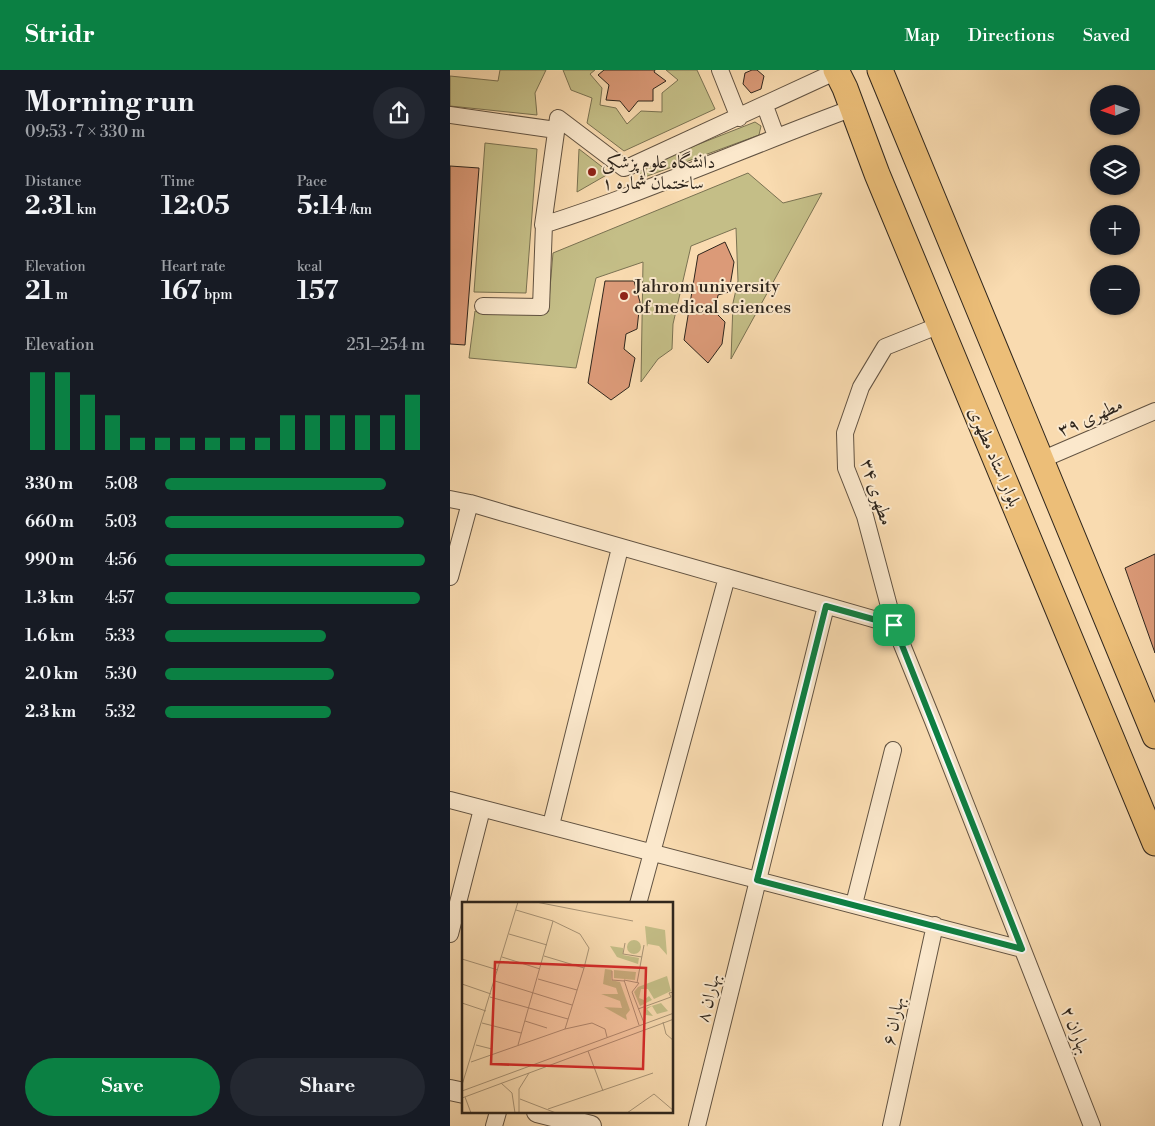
<!DOCTYPE html>
<html lang="en">
<head>
<meta charset="utf-8">
<style>
	body { margin:0; font-family:"Libre Bodoni",Amiri,serif; background:#242831; color:#f1f3f6; height:100vh; display:flex; flex-direction:column; font-size:19px; white-space:nowrap }
	* { box-sizing:border-box; margin:0 }
	p { font-size:16px; color:#9ea1a6 }
	.icon { flex:none; width:28px; height:28px; fill:none; stroke:currentColor; stroke-width:2; stroke-linecap:round; stroke-linejoin:round }
	.map { position:relative; flex:1; overflow:hidden }
	.panel { display:flex; flex-direction:column; background:#171b24; width:450px }
	.panel>* { flex:none }
	.needle { width:32px; rotate:268deg }
	.buttons { position:absolute; left:640px; top:15px; display:grid; gap:10px }
	.buttons a { display:grid; place-items:center; width:50px; height:50px; border-radius:50%; background:#171b24; box-shadow:0 1px 4px #0004; font-size:25px }
	.pin { position:absolute; display:grid; place-items:center; width:42px; height:42px; color:#fff; margin:-21px; border-radius:10px; box-shadow:0 2px 8px #0006 }
	.round { display:grid; place-items:center; flex:none; width:52px; height:52px; border-radius:26px; background:#242831 }
	.headline { display:flex; align-items:center; justify-content:space-between; height:85px; padding:0 25px }
	h1 { font-size:28px; font-weight:700; line-height:38px }
	.stats { display:grid; grid-template-columns:repeat(3,1fr); gap:8px; height:85px; padding:5px 25px }
	.stats div { display:grid; align-content:center }
	.stats b { font-size:25px; font-weight:700 }
	.stats small { font-size:14px; font-weight:400 }
	.stats p { font-size:14px }
	.chart { height:140px; padding:10px 25px }
	.chart p { display:flex; justify-content:space-between }
	.chart svg { width:100%; height:90px; margin-top:5px; stroke:#0b8043; stroke-width:6 }
	.action { display:flex; gap:10px; margin-top:auto; padding:10px 25px }
	.action a { flex:1; height:58px; border-radius:30px; background:#0b8043; color:#fff; font-size:20px; font-weight:700; line-height:58px; text-align:center }
	.action a+a { background:#242831; color:#f1f3f6 }
	ul { padding:0 25px; list-style:none; font-size:16px }
	li { display:grid; grid-template-columns:80px 60px 1fr; align-items:center; height:38px }
	li i { height:12px; border-radius:6px; background:#0b8043 }
	header { display:flex; align-items:center; gap:30px; box-sizing:border-box; height:70px; padding:0 25px; background:#0b8043; color:#fff }
	header strong { font-size:24px }
	nav { display:flex; gap:28px; margin-inline-start:auto; font-size:18px }
	main { display:flex; flex:1; min-height:0 }
	.map>svg:first-child { display:block }
	.green { fill:#c4be87; stroke:#7a7252 }
	.building { fill:#db9a78; stroke:#2f261d }
	.lines { fill:none; stroke-linecap:round; stroke-linejoin:round }
	.minor-casing { stroke:#625342; stroke-width:18 }
	.tertiary-casing { stroke:#625342; stroke-width:22 }
	.primary-casing { stroke:#2f261d; stroke-width:27 }
	.minor { stroke:#fbe8cc; stroke-width:16 }
	.tertiary { stroke:#fbe8cc; stroke-width:20 }
	.primary { stroke:#ecbe78; stroke-width:25 }
	.route-casing { stroke:#fff; stroke-width:10 }
	.route { stroke:#0b8043; stroke-width:6 }
	.poi-dot { fill:#8f2418; stroke:#fbe8cc; stroke-width:2 }
	.labels { text-anchor:middle; stroke-width:4; stroke-linejoin:round; paint-order:stroke }
	.poi-label { font-size:18px; fill:#2f261d; stroke:#fbe8cc; text-anchor:start }
	.street-label { font-size:18px; fill:#2f261d; stroke:#fbe8cc }
	.inset-road { fill:none; stroke:#a89375; stroke-width:1 }
	.view { fill:#d62828; fill-opacity:0.15; stroke:#d62828; stroke-width:2.5 }
	.inset-edge { fill:none; stroke:#2f261d; stroke-width:2.5 }
</style>
</head>
<body>
<header>
<strong>Stridr</strong>
<nav><a>Map</a><a>Directions</a><a>Saved</a></nav>
</header>
<main>
<section class="panel">
<div class="headline"><div><h1>Morning run</h1><p>09:53 · 7 × 330 m</p></div><a class="round"><svg class="icon" aria-label="share" viewBox="0 0 24 24"><path d="M12 15V3M7 8l5-5 5 5M5 13v7h14v-7"/></svg></a></div>
<div class="stats">
<div><p>Distance</p><b>2.31<small> km</small></b></div>
<div><p>Time</p><b>12:05</b></div>
<div><p>Pace</p><b>5:14<small> /km</small></b></div>
</div>
<div class="stats">
<div><p>Elevation</p><b>21<small> m</small></b></div>
<div><p>Heart rate</p><b>167<small> bpm</small></b></div>
<div><p>kcal</p><b>157</b></div>
</div>
<div class="chart"><p><span>Elevation</span>251–254 m</p>
<svg viewBox="0 0 160 44" preserveAspectRatio="none"><path d="M5 44V6M15 44V6M25 44V17M35 44V27M45 44V38M55 44V38M65 44V38M75 44V38M85 44V38M95 44V38M105 44V27M115 44V27M125 44V27M135 44V27M145 44V27M155 44V17"/></svg>
</div>
<ul>
<li><b>330 m</b>5:08<i style="width:85%"></i></li>
<li><b>660 m</b>5:03<i style="width:92%"></i></li>
<li><b>990 m</b>4:56<i style="width:100%"></i></li>
<li><b>1.3 km</b>4:57<i style="width:98%"></i></li>
<li><b>1.6 km</b>5:33<i style="width:62%"></i></li>
<li><b>2.0 km</b>5:30<i style="width:65%"></i></li>
<li><b>2.3 km</b>5:32<i style="width:64%"></i></li>
</ul>
<div class="action"><a>Save</a><a>Share</a></div>
</section>
<div class="map">
<svg width="705" height="1056" viewBox="0 0 705 1056">
	<rect width="100%" height="100%" fill="#f9dbb0"/>
	<filter id="stains"><feTurbulence type="fractalNoise" baseFrequency=".004" numOctaves="4"/><feColorMatrix values="0 0 0 0 .2 0 0 0 0 .09 0 0 0 0 .02 0 0 0 .5 -.17"/></filter>
	<radialGradient id="worn" r=".72"><stop offset=".6" stop-color="#630" stop-opacity="0"/><stop offset="1" stop-color="#630" stop-opacity=".3"/></radialGradient>
	<path class="green" d="M50,0H96L85,23L87,45L0,36V6L48,11Z
		M113,0H145L140,4L152,18L150,35L166,38L177,54L191,41L212,42V23L228,10L216,0H247L265,39L174,81L137,53L142,28L121,20Z
		M305,52L311,56L309,65L192,108L188,98Z
		M35,73L87,79L76,223L24,222Z
		M129,79L160,103L127,122Z
		M298,103L333,133L372,123L281,289L283,233L288,211L286,158L241,176L223,254L222,279L208,289L191,312L193,192L146,208L126,298L19,288L25,241L98,242L103,183Z"/>
	<path class="building" d="M154,0H205L204,2L216,11L203,19V31H188L179,42L170,31L156,30L159,15L148,5Z
		M302,0H307L314,6L311,19L301,23L293,14L295,3Z
		M0,96L29,98L15,275L0,274Z
		M275,172L284,192L279,222L268,225L265,242L275,252L272,274L258,293L234,270L248,185Z
		M155,211H184L190,232L187,259L176,264L174,279L185,288L179,317L161,330L138,313Z
		M705,484V583L675,498Z"/>
	<g class="lines">
		<defs>
			<path id="minor" d="M270,0L289,48
				M387,1L183,95L174,98L108,48L93,155C198,122 299,76 403,38
				M315,36L326,66
				M0,45L106,60
				M33,236L91,237L94,154
				M591,390L705,341
				M0,429L20,433C161,475 303,514 444,555L483,651L642,1056
				M0,507L20,433
				M444,555L415,446L396,398L395,363L411,317L435,277L490,255
				M0,730L572,879
				M101,755L170,478
				M188,834L277,507
				M404,834L443,680
				M0,864L32,739
				M44,1056L48,1042
				M247,1056L376,536
				M441,1056L485,855"/>
			<path id="tertiary" d="M0,1020L14,1023
				M87,1042L141,1056"/>
			<path id="primary" d="M386,0L395,18L427,104L705,773
				M430,0L705,666"/>
		</defs>
		<use href="#minor" class="minor-casing"/>
		<use href="#tertiary" class="tertiary-casing"/>
		<use href="#primary" class="primary-casing"/>
		<use href="#minor" class="minor"/>
		<use href="#tertiary" class="tertiary"/>
		<use href="#primary" class="primary"/>
	</g>
	<g class="lines">
		<defs>
			<path id="route" d="M376,536L444,555L572,879L307,810Z"/>
		</defs>
		<use href="#route" class="route-casing"/>
		<use href="#route" class="route"/>
	</g>
	<g class="poi-dot">
		<circle cx="142" cy="102" r="5"/>
		<circle cx="174" cy="226" r="5"/>
	</g>
	<g class="labels">
		<g class="poi-label">
			<text x="152" y="98">دانشگاه علوم پزشکی<tspan x="152" dy="21">ساختمان شماره ۱</tspan></text>
			<text x="184" y="222">Jahrom university<tspan x="184" dy="21">of medical sciences</tspan></text>
		</g>
		<g class="street-label">
			<text transform="translate(640 347) rotate(-24)" y="6">مطهری ۳۹</text>
			<text transform="translate(545 387) rotate(67)" y="6">بلوار استاد مطهری</text>
			<text transform="translate(427 422) rotate(72)" y="6">مطهری ۳۴</text>
			<text transform="translate(258 928) rotate(-76)" y="6">بهاران ۸</text>
			<text transform="translate(443 951) rotate(-78)" y="6">بهاران ۶</text>
			<text transform="translate(626 960) rotate(68)" y="6">بهاران ۲</text>
		</g>
	</g>
	<g transform="translate(12 832)">
		<rect width="211" height="211" fill="#f9dbb0"/>
		<path d="M183,24L203,28L205,53L197,44L186,42L185,45ZM165 45a7 7 0 1 1 14 0a7 7 0 1 1-14 0ZM148,44L161,46V53L177,56L176,62L155,55ZM143,67L150,68L149,78L158,80L168,108L164,113L165,118L142,105L160,106L158,99L139,92H156L154,86L141,82ZM152,68L174,70L173,78L152,76ZM205,74L209,89L192,97L186,87H179L177,96L182,98L187,94L190,98L178,104L172,90L176,85ZM199,101L206,109L195,112L190,104L185,107L191,114L184,113L183,106Z" fill="#c4be87"/>
		<path class="inset-road" d="M74,0L171,19M47,32L85,43M163,41L161,52L180,55M82,54L122,66M40,55L78,67M0,57L36,68M150,69V78L162,79M76,77L115,88M33,79L110,103M175,81L182,43M0,82L29,92M28,95L106,117M0,101L24,109M176,107L209,95L207,91L212,90M63,119L85,126M201,120L204,132L212,139M20,121L59,131M177,123L162,78L177,81L170,90L182,121M103,127L130,121L143,127L145,135M14,143L30,147M56,143L91,19M126,149L141,189M9,160L103,127L122,66L127,46L118,32L91,19L54,8M39,181L50,191L53,211M0,183L56,0M0,189L212,111M3,195L9,211M0,196L212,117M58,197L94,211M86,207L191,171M57,211V187L67,171M165,211L192,192L212,209"/>
		<path class="view" d="M33,60L184,66L181,167L29,162Z"/>
		<rect width="211" height="211" class="inset-edge"/>
	</g>
	<rect width="100%" height="100%" filter="url(#stains)"/>
	<rect width="100%" height="100%" fill="url(#worn)"/>
</svg>
<div class="buttons">
<a><svg class="needle" viewBox="-14 -14 28 28"><path d="M0-13l5 13h-10z" fill="#e53935"/><path d="M0 13l5-13h-10z" fill="#9ea1a6"/></svg></a>
<a><svg class="icon" aria-label="layers" viewBox="0 0 24 24"><path d="M12 4l9 5-9 5-9-5zM3 14l9 5 9-5"/></svg></a>
<a>+</a>
<a>−</a>
</div>
<div class="pin" style="left:444px;top:555px;background:#1e9e55"><svg class="icon" aria-label="arrive" viewBox="0 0 24 24"><path d="M6 21V4h12l-3 4 3 4H6"/></svg></div>
</div>
</main>
</body>
</html>
